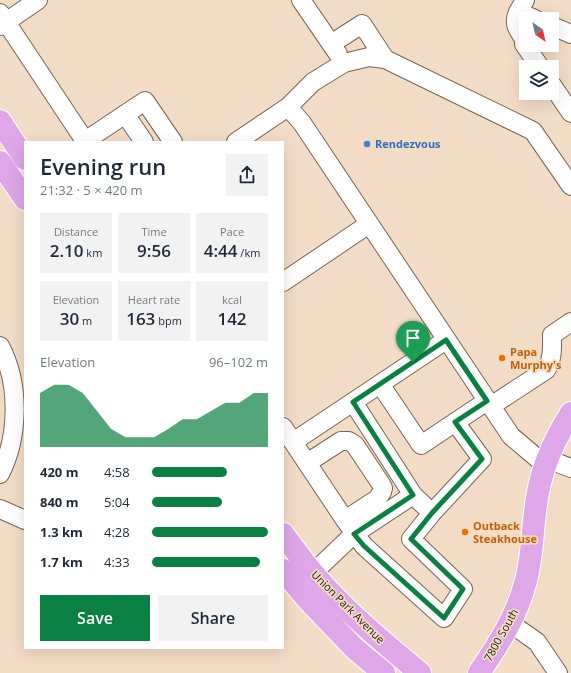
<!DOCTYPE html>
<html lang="en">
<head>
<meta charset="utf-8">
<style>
	body { margin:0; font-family:"Open Sans",sans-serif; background:#f2f2f3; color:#1f2937; height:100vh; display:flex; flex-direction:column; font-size:15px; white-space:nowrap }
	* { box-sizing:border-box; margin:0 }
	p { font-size:13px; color:#747a83 }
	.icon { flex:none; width:22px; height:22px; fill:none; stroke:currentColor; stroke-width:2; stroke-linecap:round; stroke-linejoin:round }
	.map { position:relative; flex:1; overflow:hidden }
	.sheet { position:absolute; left:24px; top:141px; width:260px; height:508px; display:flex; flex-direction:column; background:#fff; border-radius:0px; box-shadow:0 4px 16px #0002 }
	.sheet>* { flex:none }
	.needle { width:26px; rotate:146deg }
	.buttons { position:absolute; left:519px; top:12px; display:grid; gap:8px }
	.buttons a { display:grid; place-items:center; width:40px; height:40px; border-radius:0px; background:#fff; box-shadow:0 4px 16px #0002; font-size:20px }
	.pin { position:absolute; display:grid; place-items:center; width:34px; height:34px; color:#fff; margin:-41px -17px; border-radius:50% 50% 50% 0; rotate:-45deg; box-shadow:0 0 4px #0007 }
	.pin .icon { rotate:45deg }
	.round { display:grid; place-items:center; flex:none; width:42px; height:42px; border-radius:0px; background:#f2f2f3 }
	.head { display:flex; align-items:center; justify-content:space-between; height:68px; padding:0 16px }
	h1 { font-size:22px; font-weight:600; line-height:30px }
	.figures { display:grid; grid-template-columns:repeat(3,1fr); gap:6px; height:68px; padding:4px 16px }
	.figures div { display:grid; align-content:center; border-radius:0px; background:#f2f2f3; text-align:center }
	.figures b { font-size:17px; font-weight:600 }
	.figures small { font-size:11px; font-weight:400 }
	.figures p { font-size:11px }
	.chart { height:112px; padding:8px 16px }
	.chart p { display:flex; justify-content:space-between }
	.chart svg { width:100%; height:72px; margin-top:4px; fill:#0b8043; opacity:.7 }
	.cta { display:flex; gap:8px; margin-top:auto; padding:8px 16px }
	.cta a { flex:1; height:46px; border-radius:0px; background:#0b8043; color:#fff; font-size:16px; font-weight:600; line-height:46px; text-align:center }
	.cta a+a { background:#f2f2f3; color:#1f2937 }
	ul { padding:0 16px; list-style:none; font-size:13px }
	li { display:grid; grid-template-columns:64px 48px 1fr; align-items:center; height:30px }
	li i { height:10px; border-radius:5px; background:#0b8043 }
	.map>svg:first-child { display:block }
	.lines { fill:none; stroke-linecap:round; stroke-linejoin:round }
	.minor-casing { stroke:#786451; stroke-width:20 }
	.major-casing { stroke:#fff; stroke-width:24 }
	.minor { stroke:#fff; stroke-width:18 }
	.major { stroke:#dda7e8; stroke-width:22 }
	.route-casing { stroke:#fff; stroke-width:8 }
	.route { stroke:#0b8043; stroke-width:5 }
	.shop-dot { fill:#3f7fe0; stroke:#f3dcc6; stroke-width:1.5 }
	.food-dot { fill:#e8710a; stroke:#f3dcc6; stroke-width:1.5 }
	.labels { text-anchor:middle; stroke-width:3.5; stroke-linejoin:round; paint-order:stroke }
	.shop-label { font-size:11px; font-weight:bold; fill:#366cbe; stroke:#f3dcc6; text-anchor:start }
	.food-label { font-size:11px; font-weight:bold; fill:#c56008; stroke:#f3dcc6; text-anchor:start }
	.street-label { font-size:11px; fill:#221a13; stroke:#f3dcc6 }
</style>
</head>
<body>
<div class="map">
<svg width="571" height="673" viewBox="0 0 571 673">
	<rect width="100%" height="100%" fill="#f3dcc6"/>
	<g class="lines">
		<defs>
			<path id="minor" d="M301,0L338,54
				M525,0L518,12L535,19
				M518,12C513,23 517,29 524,39
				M0,13L85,141L145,101L173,142
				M0,26L38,0
				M552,26L571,34
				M331,44L362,24L385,59
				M524,44L540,67
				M552,85L571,113
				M288,107L302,123L511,436L544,464
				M125,114L144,142
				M236,142L288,107L313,82L344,63L369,57L385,59L533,131L571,186
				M283,282L369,224
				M446,340L293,442L345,520L364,546L444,618L463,589L411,539L432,513L482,459L455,422
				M0,346C20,383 19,437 0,474
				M380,384L421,445L487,401
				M353,402L413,495L432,513
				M491,406L546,370C553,360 552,347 552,335L571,322
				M283,427L293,442
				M547,459L571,468
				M307,463L341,441H349L355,445L381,484L383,488L382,492L377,499L345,520
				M0,509L25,520
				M313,573L354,534L413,495
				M510,623L537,642L558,673"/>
			<path id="major" d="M0,121L25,159
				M0,162L25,199
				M283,534C293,547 302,560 313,573C344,610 383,642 420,673
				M283,570L308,600L355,649L384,673
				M479,673C498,645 516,617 525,584C532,561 532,536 535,512C539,474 551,445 571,413"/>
		</defs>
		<use href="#minor" class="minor-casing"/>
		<use href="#major" class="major-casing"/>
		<use href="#minor" class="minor"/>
		<use href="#major" class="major"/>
	</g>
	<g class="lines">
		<defs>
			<path id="route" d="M446,340L487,401L455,422L482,459L432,513L411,539L463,589L444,618L364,546L354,534L413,495L353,402Z"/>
		</defs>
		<use href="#route" class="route-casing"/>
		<use href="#route" class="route"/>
	</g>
	<circle class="shop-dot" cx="367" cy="144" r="4"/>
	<g class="food-dot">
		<circle cx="502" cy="358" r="4"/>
		<circle cx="465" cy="532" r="4"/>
	</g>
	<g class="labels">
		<g class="shop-label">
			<text x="375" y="148">Rendezvous</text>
		</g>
		<g class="food-label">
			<text x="510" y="356">Papa<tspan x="510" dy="13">Murphy's</tspan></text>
			<text x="473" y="530">Outback<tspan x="473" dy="13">Steakhouse</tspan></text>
		</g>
		<g class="street-label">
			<text transform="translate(348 607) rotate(45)" y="4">Union Park Avenue</text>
			<text transform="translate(501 635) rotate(-61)" y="4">7800 South</text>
		</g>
	</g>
</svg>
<div class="buttons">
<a><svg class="needle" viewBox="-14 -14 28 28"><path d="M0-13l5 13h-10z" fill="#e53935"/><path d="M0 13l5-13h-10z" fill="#747a83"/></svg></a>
<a><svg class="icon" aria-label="layers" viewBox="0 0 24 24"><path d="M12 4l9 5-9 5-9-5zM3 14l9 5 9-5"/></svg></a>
</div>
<div class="pin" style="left:413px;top:362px;background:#1e9e55"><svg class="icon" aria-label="arrive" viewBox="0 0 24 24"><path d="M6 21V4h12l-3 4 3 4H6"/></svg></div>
<section class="sheet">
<div class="head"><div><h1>Evening run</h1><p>21:32 · 5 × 420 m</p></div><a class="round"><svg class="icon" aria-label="share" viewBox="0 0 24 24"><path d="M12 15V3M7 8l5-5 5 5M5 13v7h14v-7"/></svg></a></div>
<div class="figures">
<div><p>Distance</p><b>2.10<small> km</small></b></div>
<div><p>Time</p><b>9:56</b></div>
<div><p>Pace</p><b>4:44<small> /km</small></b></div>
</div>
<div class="figures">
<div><p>Elevation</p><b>30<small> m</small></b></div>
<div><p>Heart rate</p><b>163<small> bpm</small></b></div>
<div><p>kcal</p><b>142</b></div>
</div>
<div class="chart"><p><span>Elevation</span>96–102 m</p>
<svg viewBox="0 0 160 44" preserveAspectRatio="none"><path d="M0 44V11L10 6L20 6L30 11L40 22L50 33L60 38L70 38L80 38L90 33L100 27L110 27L120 22L130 17L140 17L150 11L160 11V44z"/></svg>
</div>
<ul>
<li><b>420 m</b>4:58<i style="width:65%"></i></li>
<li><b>840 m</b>5:04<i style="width:60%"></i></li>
<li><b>1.3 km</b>4:28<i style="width:100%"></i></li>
<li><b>1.7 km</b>4:33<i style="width:93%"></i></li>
</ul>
<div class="cta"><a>Save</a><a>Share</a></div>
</section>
</div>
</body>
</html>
